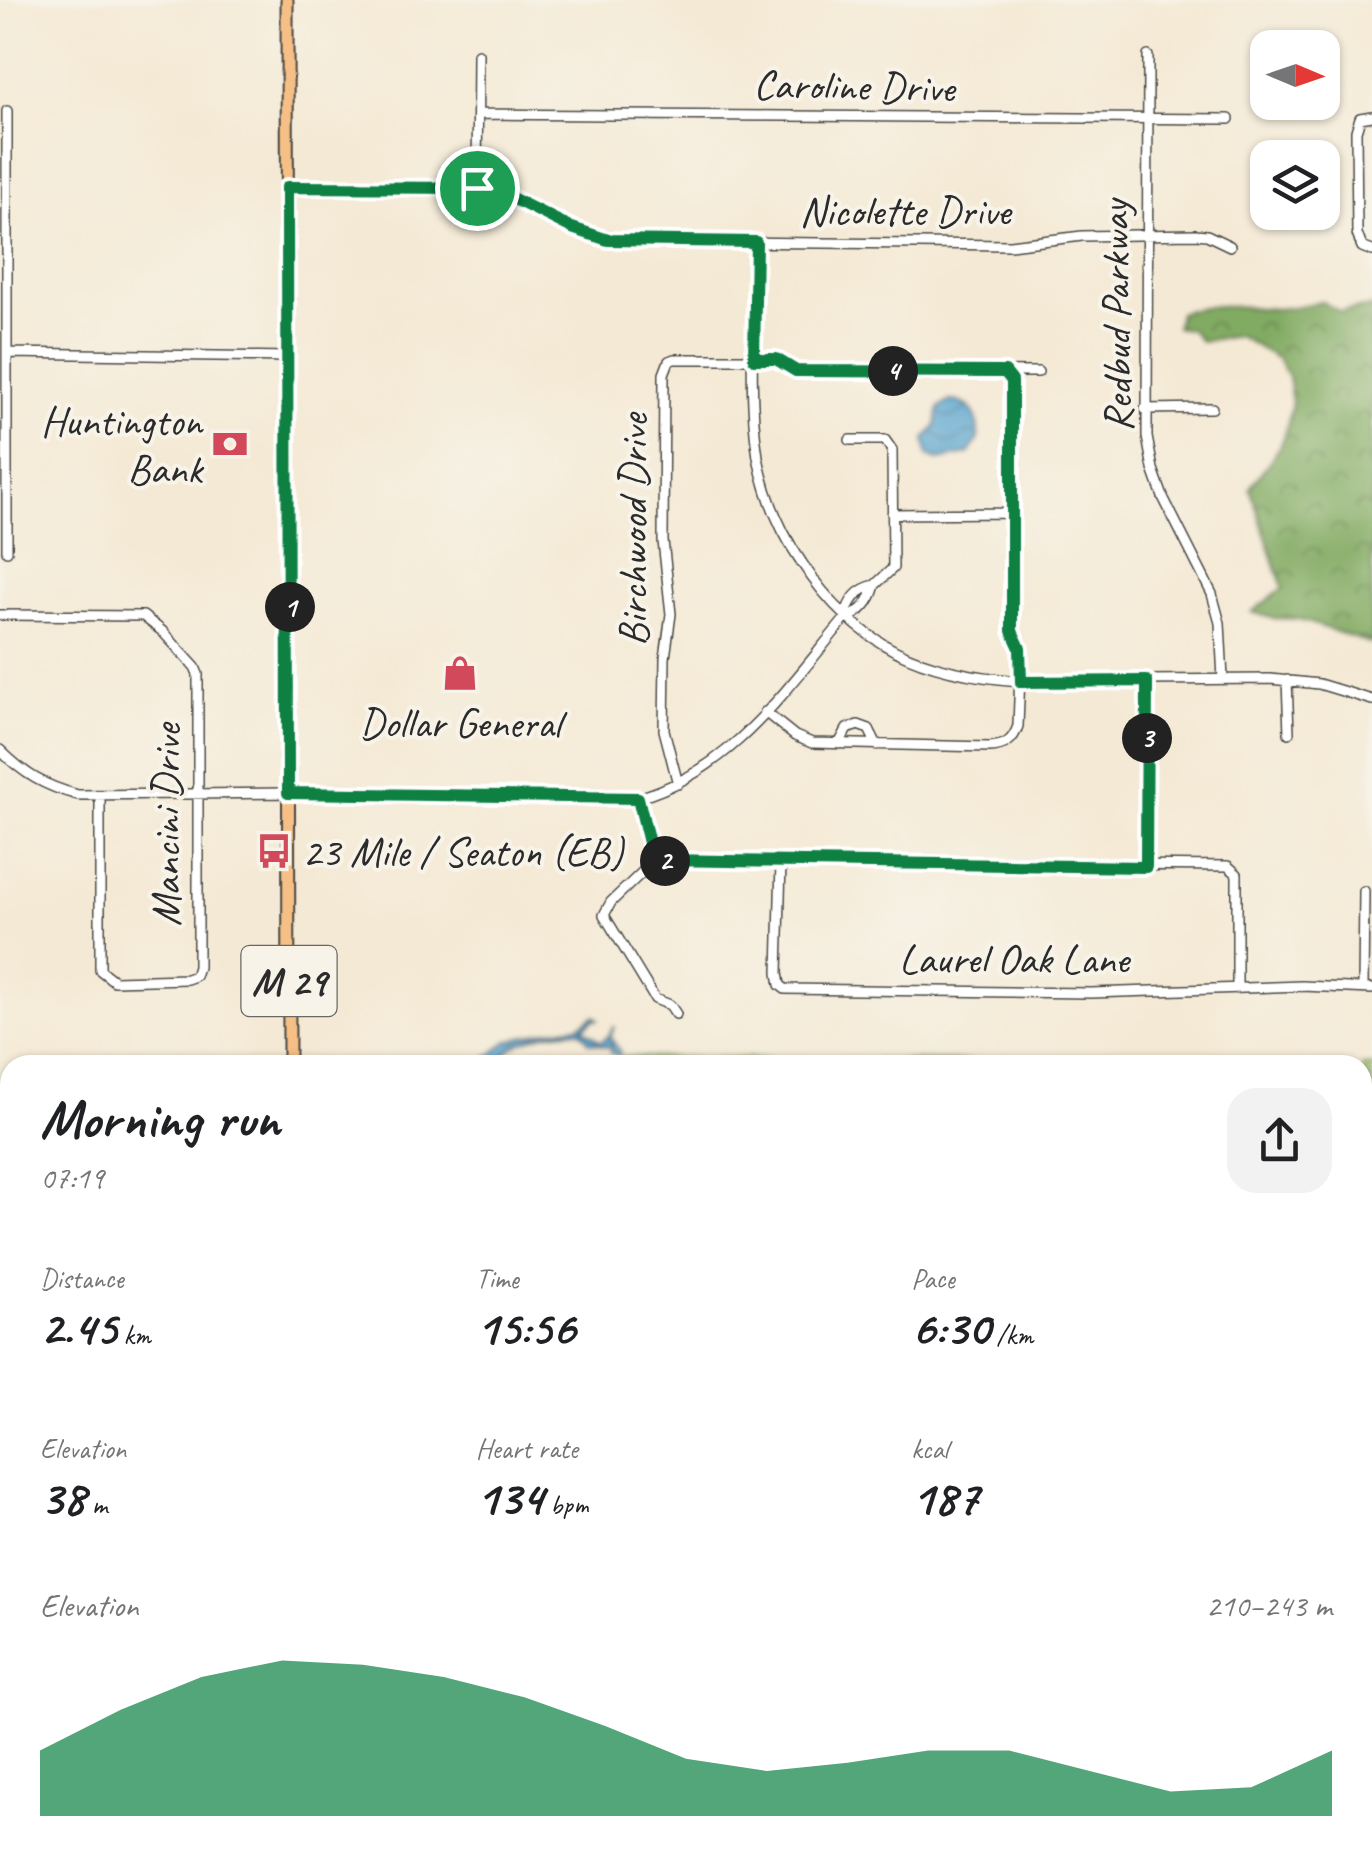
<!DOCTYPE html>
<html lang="en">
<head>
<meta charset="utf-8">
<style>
	body { margin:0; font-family:Caveat,sans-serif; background:#f2f2f2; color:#202124; height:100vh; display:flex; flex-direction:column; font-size:38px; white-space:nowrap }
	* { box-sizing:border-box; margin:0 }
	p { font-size:32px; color:#757577 }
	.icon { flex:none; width:55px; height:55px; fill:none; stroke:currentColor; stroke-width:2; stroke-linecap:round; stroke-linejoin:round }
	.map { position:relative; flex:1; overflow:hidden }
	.drawer { position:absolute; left:0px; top:1055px; width:1372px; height:812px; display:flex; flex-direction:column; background:#fff; border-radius:30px 30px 0 0; box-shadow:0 2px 8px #0004 }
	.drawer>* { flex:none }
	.needle { width:65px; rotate:92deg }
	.tools { position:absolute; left:1250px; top:30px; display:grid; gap:20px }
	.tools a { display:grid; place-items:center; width:90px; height:90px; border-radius:20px; background:#fff; box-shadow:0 2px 8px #0004; font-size:50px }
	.pin { position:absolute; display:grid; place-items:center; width:85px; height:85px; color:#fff; margin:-42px; border:5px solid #fff; border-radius:50%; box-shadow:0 2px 10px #0007 }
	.km { position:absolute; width:50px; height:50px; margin:-25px; border-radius:50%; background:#222; color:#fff; font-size:28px; line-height:50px; text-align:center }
	.round { display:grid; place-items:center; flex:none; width:105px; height:105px; border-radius:30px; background:#f2f2f2 }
	.headline { display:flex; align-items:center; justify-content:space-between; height:170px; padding:0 40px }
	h1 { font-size:55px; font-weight:700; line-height:75px }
	.metrics { display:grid; grid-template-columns:repeat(3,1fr); gap:15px; height:170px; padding:10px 40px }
	.metrics div { display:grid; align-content:center }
	.metrics b { font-size:50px; font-weight:700 }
	.metrics small { font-size:28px; font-weight:400 }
	.metrics p { font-size:28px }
	.chart { height:280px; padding:20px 40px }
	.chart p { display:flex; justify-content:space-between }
	.chart svg { width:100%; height:180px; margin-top:10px; fill:#0b8043; opacity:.7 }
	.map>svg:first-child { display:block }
	.grass { fill:url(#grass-dots); stroke:#66784d; stroke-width:2.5 }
	.forest { fill:url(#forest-crowns); stroke:#566a46; stroke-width:2.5 }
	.water { fill:url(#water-waves); stroke:#41677d; stroke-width:2.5 }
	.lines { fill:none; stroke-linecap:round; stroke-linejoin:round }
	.river { stroke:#57a3cf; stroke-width:15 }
	.minor-casing { stroke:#494844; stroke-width:12 }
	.major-casing { stroke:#494844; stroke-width:15 }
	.minor { stroke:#fff; stroke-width:9 }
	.major { stroke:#f5bf86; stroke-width:11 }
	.route-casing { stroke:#fff; stroke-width:20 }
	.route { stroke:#0b8043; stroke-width:12 }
	.labels { text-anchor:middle; stroke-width:8; stroke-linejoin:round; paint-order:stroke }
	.shield { fill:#f7f3e8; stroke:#686764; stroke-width:2.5 }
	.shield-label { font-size:40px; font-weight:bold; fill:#2b2b2b }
	.street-label { font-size:42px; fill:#2b2b2b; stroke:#f7f3e8 }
	.poi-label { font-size:42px; fill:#2b2b2b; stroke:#f7f3e8; text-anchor:end }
</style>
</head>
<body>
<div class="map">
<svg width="1372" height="1867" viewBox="0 0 1372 1867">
	<defs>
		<pattern id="grass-dots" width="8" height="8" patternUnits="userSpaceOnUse" patternTransform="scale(2.5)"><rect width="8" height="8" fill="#a2c56f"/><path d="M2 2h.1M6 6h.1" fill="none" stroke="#8ca960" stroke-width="1.8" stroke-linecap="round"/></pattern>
		<pattern id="forest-crowns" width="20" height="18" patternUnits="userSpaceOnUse" patternTransform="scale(2.5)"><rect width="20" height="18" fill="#81aa62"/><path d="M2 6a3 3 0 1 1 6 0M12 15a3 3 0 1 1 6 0" fill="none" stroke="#6a8b51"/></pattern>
		<pattern id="water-waves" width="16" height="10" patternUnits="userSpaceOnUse" patternTransform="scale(2.5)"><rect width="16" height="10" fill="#57a3cf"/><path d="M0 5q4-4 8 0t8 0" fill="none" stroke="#4885a8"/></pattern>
	</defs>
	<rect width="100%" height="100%" fill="#f7f3e8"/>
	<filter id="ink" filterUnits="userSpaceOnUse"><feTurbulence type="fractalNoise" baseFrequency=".01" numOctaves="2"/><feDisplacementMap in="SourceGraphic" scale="20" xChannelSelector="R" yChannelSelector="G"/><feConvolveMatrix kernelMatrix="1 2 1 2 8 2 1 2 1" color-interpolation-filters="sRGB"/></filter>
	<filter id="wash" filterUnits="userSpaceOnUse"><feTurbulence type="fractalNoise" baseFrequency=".0048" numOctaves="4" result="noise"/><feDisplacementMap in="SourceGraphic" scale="40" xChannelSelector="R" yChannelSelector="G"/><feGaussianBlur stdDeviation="2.25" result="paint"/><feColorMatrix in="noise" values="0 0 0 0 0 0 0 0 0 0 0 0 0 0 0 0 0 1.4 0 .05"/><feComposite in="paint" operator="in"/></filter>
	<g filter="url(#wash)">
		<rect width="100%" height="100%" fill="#f4e9d4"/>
		<path class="grass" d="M624,1057L1264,1065H625Z
			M1363,1066H1372V1549H1362Z"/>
		<path class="forest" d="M1322,302L1340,312L1372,307V644L1299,619L1272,618L1252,612L1283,588L1250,488L1279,448L1288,423L1292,402L1288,377L1278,359L1238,336L1200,341L1191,330L1176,327L1179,313C1210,301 1242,308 1275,309C1290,309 1307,304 1322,302Z
			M23,1858H62L77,1867H15Z"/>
		<path class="water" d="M950,401C974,402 979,417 978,439L969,454L938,460L928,456L925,439L936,426L939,408Z
			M594,1016L599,1020L594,1019L583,1028L600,1042L609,1036L614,1026L610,1038L619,1049L620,1056L611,1053V1044L608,1047L589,1042L581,1031C560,1029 536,1035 518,1044C505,1051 499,1065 484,1065L486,1059L508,1041L545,1031L578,1026Z"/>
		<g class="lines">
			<path class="river" d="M1362,1550L1372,1543"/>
		</g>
	</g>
	<g filter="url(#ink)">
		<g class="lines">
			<defs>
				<path id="minor" d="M1148,56L1147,437L1153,469L1163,497L1212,594L1220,623L1223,679
					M7,111V551
					M478,114L1229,119
					M1372,116L1360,118L1356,131L1357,234L1362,247L1372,251
					M287,187L477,188L522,201L584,233L619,241L1010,245L1082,236L1195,234L1207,235L1230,246
					M477,188L478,54
					M756,242C755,312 747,387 758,457C765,495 780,531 802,563C857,647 923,674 1021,681L1270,679L1319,684L1372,700
					M7,353L289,357
					M1145,409L1212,408
					M850,440H885L892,450L893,568L875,585
					M892,514L1012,513
					M0,615L143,616L162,631L195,667L198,674V967L195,976L187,979L114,981L100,970V796
					M1287,680L1289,733
					M765,712L795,736L812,743L990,747C1005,746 1013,741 1018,726L1021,648L1012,631L1011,381L1005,372
					M839,744L847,729L858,725L869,729L877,745
					M0,750C24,774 44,786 78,795L289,793L638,798C731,772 786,689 845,619C861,613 871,601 875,585C857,589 848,601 845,619
					M678,784L664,730L665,658L671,614L663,541L664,374L669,361L674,359H776L795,371L1038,372
					M638,798L651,855L662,861L1228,866L1237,874V989
					M656,859L611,902L604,915L655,999L670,1005L676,1014
					M781,862L778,973L780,985L785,989L1091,993L1302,986L1372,989
					M1146,867L1147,681
					M1363,988L1364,891
					M0,1141L10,1156
					M0,1301H10
					M0,1414L10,1404
					M1362,1667L1372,1668
					M0,1795L10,1792
					M887,1858V1867
					M1003,1858V1867
					M1123,1858V1867
					M1246,1858L1266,1867"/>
				<path id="major" d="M287,0L289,1065
					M294,1858V1867"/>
			</defs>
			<use href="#minor" class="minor-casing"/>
			<use href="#major" class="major-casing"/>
			<use href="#minor" class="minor"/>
			<use href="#major" class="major"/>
		</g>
	</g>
	<g class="lines" filter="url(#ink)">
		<defs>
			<path id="route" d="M287,187L477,188L510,197L572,228L608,240L756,242L754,359H776L796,371L1005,372L1012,381V631L1020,648L1021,682L1147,681L1146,867L662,860L652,855L638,798L288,793Z"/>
		</defs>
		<use href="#route" class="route-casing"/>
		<use href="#route" class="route"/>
	</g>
	<defs>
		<symbol id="bank-bare" viewBox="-9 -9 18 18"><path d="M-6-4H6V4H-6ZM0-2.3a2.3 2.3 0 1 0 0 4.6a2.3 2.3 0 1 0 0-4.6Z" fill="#d1495b" stroke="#f7f3e8" stroke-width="2.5" paint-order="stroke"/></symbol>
		<symbol id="shop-bare" viewBox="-9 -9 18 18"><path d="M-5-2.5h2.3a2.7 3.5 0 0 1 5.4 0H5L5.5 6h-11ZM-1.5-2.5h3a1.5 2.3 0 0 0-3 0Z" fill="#d1495b" stroke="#f7f3e8" stroke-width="2.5" paint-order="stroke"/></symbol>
		<symbol id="bus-bare" viewBox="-9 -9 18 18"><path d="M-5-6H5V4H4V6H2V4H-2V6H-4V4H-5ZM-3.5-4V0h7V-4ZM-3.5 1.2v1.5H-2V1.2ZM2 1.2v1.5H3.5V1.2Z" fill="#d1495b" stroke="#f7f3e8" stroke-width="2.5" paint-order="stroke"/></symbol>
	</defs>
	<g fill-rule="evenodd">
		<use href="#bank-bare" x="205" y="419" width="50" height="50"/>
		<use href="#shop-bare" x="435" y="648" width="50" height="50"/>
		<use href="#bus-bare" x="249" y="826" width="50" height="50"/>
	</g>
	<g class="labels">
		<rect class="shield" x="241.5" y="946" width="95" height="70" rx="8"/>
		<g class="shield-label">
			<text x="289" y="995">M 29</text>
		</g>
		<g class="street-label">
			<text transform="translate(854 85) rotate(1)" y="15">Caroline Drive</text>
			<text x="905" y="225">Nicolette Drive</text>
			<text transform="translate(1115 316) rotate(-91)" y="15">Redbud Parkway</text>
			<text transform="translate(632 530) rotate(-90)" y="15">Birchwood Drive</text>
			<text transform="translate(165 825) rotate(-90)" y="15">Mancini Drive</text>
			<text x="1014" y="973">Laurel Oak Lane</text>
		</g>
		<g class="poi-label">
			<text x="202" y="435">Huntington<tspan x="202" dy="48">Bank</tspan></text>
			<text x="460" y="737" text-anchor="middle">Dollar General</text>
			<text x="302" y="866" text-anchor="start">23 Mile / Seaton (EB)</text>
		</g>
	</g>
</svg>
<div class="tools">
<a><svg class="needle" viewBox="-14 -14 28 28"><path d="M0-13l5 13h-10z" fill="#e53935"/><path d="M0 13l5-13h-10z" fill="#757577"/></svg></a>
<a><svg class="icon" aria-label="layers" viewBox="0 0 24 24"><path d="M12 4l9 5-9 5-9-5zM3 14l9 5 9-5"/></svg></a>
</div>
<div class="pin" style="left:477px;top:188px;background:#1e9e55"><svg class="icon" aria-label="arrive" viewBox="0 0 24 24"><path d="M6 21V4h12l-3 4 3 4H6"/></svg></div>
<b class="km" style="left:290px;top:607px">1</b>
<b class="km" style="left:665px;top:861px">2</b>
<b class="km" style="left:1147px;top:738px">3</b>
<b class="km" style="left:893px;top:371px">4</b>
<section class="drawer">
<div class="headline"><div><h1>Morning run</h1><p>07:19</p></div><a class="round"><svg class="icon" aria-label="share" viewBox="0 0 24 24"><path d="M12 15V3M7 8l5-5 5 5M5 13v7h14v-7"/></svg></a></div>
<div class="metrics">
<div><p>Distance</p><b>2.45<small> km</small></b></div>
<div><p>Time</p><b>15:56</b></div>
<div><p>Pace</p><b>6:30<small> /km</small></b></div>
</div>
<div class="metrics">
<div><p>Elevation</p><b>38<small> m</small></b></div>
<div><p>Heart rate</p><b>134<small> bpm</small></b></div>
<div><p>kcal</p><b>187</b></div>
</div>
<div class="chart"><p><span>Elevation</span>210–243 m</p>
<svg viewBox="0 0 160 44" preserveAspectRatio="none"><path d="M0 44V28L10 18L20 10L30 6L40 7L50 10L60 15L70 22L80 30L90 33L100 31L110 28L120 28L130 33L140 38L150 37L160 28V44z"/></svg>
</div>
</section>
</div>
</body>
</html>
